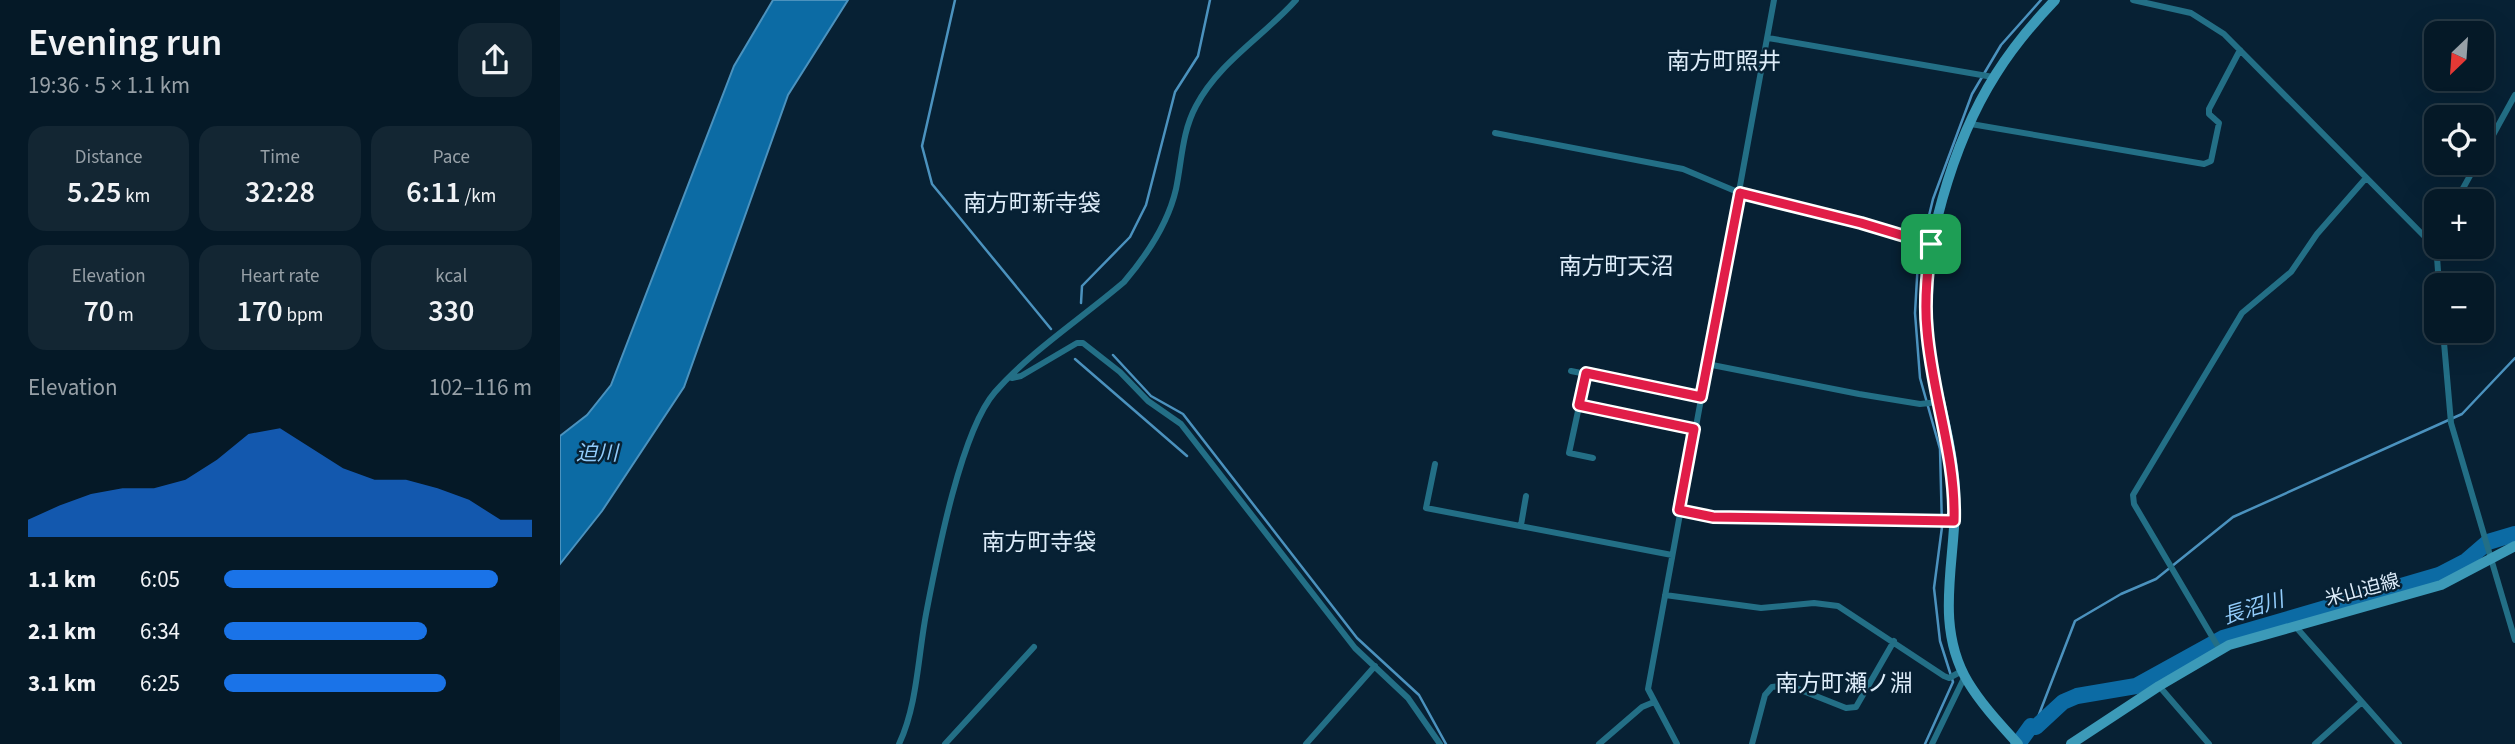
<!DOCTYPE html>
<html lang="en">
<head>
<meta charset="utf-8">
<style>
	body { margin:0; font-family:"Source Sans 3","Noto Sans JP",sans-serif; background:#132633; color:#f1f3f6; height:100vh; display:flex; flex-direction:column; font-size:26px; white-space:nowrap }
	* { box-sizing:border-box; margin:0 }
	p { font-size:23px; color:#97a0a7 }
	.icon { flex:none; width:38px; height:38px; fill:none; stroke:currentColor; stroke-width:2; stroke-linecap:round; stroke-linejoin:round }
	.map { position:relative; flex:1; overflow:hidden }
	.drawer { display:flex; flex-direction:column; background:#051927; width:560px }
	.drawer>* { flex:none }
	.needle { width:46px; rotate:205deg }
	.controls { position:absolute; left:1864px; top:21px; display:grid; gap:14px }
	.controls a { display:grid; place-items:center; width:70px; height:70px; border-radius:14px; background:#051927; box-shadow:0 7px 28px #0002,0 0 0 2px #263844; font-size:35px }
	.pin { position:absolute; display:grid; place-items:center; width:60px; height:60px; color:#fff; margin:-30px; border-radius:14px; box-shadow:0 4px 10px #0006 }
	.round { display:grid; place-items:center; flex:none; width:74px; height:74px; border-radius:21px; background:#132633 }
	.headline { display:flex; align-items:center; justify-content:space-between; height:119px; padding:0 28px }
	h1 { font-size:38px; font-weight:600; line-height:52px }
	.figures { display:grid; grid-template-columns:repeat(3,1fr); gap:10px; height:119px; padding:7px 28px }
	.figures div { display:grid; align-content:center; border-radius:18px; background:#132633; text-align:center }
	.figures b { font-size:30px; font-weight:600 }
	.figures small { font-size:19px; font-weight:400 }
	.figures p { font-size:19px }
	.chart { height:196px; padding:14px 28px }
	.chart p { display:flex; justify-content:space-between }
	.chart svg { width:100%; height:126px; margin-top:7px; fill:#1a73e8; opacity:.7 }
	ul { padding:0 28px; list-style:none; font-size:23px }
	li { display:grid; grid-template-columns:112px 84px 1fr; align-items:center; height:52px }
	li i { height:18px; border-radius:9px; background:#1a73e8 }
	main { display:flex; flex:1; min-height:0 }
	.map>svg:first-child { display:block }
	.water { fill:#0c6ba4; stroke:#4b92be; stroke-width:2 }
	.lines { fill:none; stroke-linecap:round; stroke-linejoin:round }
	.stream { stroke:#4b92be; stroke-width:2.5 }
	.river { stroke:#0c6ba4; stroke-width:16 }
	.street { stroke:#236f86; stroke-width:6 }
	.secondary { stroke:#3c9ab8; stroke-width:10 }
	.route-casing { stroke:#fff; stroke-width:14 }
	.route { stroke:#e11d48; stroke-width:9 }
	.labels { text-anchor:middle; stroke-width:5; stroke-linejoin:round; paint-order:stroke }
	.street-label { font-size:19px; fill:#deedfa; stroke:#072134 }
	.water-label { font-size:21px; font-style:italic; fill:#92ccfb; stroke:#072134 }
	.quarter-label { font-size:23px; fill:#deedfa; stroke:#072134 }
</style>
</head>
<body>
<main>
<section class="drawer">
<div class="headline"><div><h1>Evening run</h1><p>19:36 · 5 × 1.1 km</p></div><a class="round"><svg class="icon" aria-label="share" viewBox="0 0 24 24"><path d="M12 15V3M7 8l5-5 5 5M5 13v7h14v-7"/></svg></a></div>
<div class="figures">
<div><p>Distance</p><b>5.25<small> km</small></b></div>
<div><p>Time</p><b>32:28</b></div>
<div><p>Pace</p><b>6:11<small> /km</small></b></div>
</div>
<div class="figures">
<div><p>Elevation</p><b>70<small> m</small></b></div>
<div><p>Heart rate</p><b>170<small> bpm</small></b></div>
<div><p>kcal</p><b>330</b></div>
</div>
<div class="chart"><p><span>Elevation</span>102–116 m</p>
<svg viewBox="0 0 160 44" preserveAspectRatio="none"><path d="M0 44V38L10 33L20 29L30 27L40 27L50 24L60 17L70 8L80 6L90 13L100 20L110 24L120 24L130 27L140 31L150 38L160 38V44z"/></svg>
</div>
<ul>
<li><b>1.1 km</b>6:05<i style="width:89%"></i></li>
<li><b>2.1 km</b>6:34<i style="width:66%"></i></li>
<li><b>3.1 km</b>6:25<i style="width:72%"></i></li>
</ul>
</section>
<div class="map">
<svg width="1955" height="744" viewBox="0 0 1955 744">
	<rect width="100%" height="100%" fill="#072134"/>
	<path class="water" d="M213,0H288L228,95L124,387L42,511L0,564V436L27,415L51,385L174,66Z"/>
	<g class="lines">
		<path class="stream" d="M395,0L362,146L372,184L491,329
			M521,303L522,286L570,237L586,205L615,92L638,56L650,0
			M553,355L591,396L623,414L797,638L859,695L886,744
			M515,359L627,456
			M1471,726L1478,717L1515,621L1561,594L1596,579L1673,517L1902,414L1955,358
			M1365,744L1393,682L1380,641L1374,588L1382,527L1380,449L1360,378L1355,313L1358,261L1373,199L1412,94L1441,45L1481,0"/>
		<path class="river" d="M1458,744L1471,726L1476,727L1503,702L1517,696L1576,686L1663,638L1879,575L1906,561L1928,542L1955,534"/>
		<path class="street" d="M1573,0L1631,13L1664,34L1870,242L1877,257L1879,285
			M1208,38L1433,77
			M1411,124L1644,164L1651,161L1659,123L1649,114V109L1680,50
			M935,133L1123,169L1180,193L1371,244
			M1922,155L1955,95
			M1896,201L1917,163
			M1883,331L1891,423L1955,640
			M1147,364L1299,394L1360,404L1379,402
			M1011,371L1141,397
			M1026,374L1009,453L1033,458
			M452,378L461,376L517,343H523L560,372L588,401L621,424L795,648L848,698L880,744
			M1019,406L1134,429
			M875,464L866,508L1112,555
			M1119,510L1153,517L1394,521
			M961,525L966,496
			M1105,595L1201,608L1254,603L1278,606L1384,676L1389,678L1402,671
			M1735,626L1802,702L1755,744
			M1660,650L1574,504L1573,495L1682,313L1731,272L1757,234L1806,178
			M1599,686L1649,744
			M1802,702L1839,744
			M339,744C358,704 358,653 367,609C377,557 401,431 435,392C471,351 522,318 564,282C587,255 608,224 616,189C622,160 622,132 636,106C659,62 704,36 736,0
			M385,744L474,647
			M746,744L815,666
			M1039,744L1082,707L1094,702
			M1117,744L1088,689L1214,0
			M1192,744L1205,695L1212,687L1228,685L1286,708L1296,707L1334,641
			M1372,744L1405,676"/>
		<path class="secondary" d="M1458,744C1440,724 1422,705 1408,682C1372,622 1398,555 1395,489C1392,436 1373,385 1367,333C1358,255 1394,140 1436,74C1453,47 1473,23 1495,0
			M1511,744L1599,686L1669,645L1881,585L1955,546"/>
	</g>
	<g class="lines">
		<defs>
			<path id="route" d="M1180,193L1301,223L1371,244C1367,272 1364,301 1367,330C1372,395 1396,455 1394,521L1153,517L1119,510L1134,429L1019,405L1026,373L1141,397Z"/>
		</defs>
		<use href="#route" class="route-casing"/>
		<use href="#route" class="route"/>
	</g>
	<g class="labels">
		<g class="street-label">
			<text transform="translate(1802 589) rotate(-15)" y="7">米山迫線</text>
		</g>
		<g class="water-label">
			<text x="37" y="460">迫川</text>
			<text transform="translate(1693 608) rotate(-17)" y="7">長沼川</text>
		</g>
		<g class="quarter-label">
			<text x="1164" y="69">南方町照井</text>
			<text x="472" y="211">南方町新寺袋</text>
			<text x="1056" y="274">南方町天沼</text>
			<text x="479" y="550">南方町寺袋</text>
			<text x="1284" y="691">南方町瀬ノ淵</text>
		</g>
	</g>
</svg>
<div class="controls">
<a><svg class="needle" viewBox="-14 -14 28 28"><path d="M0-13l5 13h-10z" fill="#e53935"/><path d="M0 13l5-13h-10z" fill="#97a0a7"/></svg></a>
<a><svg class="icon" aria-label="locate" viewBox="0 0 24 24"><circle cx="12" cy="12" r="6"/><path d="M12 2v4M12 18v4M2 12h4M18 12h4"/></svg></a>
<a>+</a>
<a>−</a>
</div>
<div class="pin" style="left:1371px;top:244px;background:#1e9e55"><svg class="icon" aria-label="arrive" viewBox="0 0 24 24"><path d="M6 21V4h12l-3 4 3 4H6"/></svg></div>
</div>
</main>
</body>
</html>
